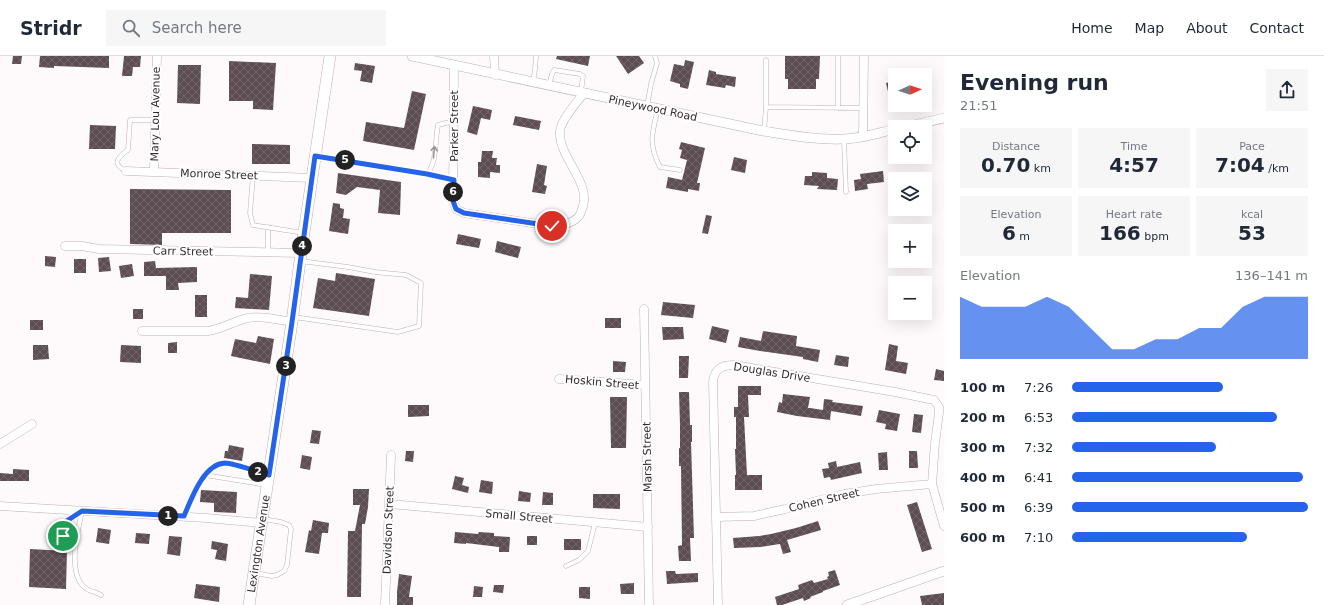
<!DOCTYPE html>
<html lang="en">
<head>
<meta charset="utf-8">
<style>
	body { margin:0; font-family:"DejaVu Sans",sans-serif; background:#f6f6f7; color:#1f2937; height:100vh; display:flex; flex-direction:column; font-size:15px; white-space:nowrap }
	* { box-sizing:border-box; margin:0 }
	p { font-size:13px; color:#747a83 }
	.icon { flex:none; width:22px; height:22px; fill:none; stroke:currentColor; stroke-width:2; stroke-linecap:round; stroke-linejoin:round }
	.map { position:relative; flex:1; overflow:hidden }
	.side { display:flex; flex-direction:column; background:#fff; width:380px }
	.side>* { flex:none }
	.needle { width:26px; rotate:87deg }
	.fabs { position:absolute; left:888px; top:12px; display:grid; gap:8px }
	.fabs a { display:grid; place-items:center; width:44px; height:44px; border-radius:0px; background:#fff; box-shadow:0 4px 16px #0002; font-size:20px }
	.pin { position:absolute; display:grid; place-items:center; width:34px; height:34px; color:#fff; margin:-17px; border:2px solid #fff; border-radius:50%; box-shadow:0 1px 4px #0007 }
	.km { position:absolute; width:20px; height:20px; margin:-10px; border-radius:50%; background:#222; color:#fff; font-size:11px; line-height:20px; text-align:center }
	.round { display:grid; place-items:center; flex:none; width:42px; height:42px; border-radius:0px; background:#f6f6f7 }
	.summary { display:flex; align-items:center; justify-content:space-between; height:68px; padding:0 16px }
	h1 { font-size:22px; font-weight:800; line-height:30px }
	.figures { display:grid; grid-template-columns:repeat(3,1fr); gap:6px; height:68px; padding:4px 16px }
	.figures div { display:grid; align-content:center; border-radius:0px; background:#f6f6f7; text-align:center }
	.figures b { font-size:20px; font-weight:800 }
	.figures small { font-size:11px; font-weight:400 }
	.figures p { font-size:11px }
	.chart { height:112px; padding:8px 16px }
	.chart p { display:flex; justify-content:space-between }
	.chart svg { width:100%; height:72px; margin-top:4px; fill:#2563eb; opacity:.7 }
	ul { padding:0 16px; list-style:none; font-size:13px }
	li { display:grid; grid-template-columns:64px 48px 1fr; align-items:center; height:30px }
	li i { height:10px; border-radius:5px; background:#2563eb }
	header { display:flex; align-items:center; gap:24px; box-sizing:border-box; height:56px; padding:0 20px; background:#fff; border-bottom:1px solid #e0e1e3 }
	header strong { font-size:19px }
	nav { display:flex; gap:22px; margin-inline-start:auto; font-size:14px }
	.search { width:280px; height:36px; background:#f6f6f7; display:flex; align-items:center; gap:10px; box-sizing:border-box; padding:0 14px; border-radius:0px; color:#747a83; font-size:15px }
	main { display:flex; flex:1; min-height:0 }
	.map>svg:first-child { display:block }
	.building { fill:url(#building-cross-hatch) }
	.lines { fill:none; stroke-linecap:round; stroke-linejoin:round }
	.service-casing { stroke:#c0aeb5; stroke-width:5 }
	.minor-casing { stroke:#c0aeb5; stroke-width:9 }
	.tertiary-casing { stroke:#c0aeb5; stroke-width:10 }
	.secondary-casing { stroke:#c0aeb5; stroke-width:12 }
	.service { stroke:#fff; stroke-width:4 }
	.minor { stroke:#fff; stroke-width:8 }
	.tertiary { stroke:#fff; stroke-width:9 }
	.secondary { stroke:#fff; stroke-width:11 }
	.oneway { stroke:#9a9698 }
	.route-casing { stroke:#fff; stroke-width:8 }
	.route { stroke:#2563eb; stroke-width:5 }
	.labels { text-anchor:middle; stroke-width:4; stroke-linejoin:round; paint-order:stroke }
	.street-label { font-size:11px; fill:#342d30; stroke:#fff }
</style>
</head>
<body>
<header>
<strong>Stridr</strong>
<div class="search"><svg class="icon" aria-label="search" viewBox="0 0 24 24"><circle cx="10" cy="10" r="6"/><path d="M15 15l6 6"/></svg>Search here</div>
<nav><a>Home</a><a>Map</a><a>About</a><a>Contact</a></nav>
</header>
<main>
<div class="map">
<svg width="944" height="549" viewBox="0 0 944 549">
	<defs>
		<pattern id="building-cross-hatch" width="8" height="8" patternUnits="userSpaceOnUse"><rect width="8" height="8" fill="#5d4e54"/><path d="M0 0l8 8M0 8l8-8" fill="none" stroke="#71656a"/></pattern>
	</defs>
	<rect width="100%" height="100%" fill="#fefafb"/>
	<path class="building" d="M13,0H22L21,8H12Z
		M40,0H109V12L54,10V12L39,11Z
		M124,0H141L140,11H133L132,20H122Z
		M557,0H590L588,10L556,3Z
		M616,0H639L644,7L628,18Z
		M785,0H820L819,23H816V33H788V23H785Z
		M685,4L694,6L688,33L680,31V28L670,25L674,8L684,10Z
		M229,5L276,7L273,54L253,53V45H229Z
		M355,7L375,10L372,27L360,25L362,15L354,14Z
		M178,9H201L200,48L177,47Z
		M709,14L716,16V18L736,21L735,31L726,29L725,32L706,29Z
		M894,25L895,38L889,40L886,27Z
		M412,35L426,38L414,94L363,85L366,66L404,72Z
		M473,50L492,54L490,64L481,62L477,79L467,76Z
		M515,60L541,65L539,74L513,69Z
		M90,69L116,70L115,93H89Z
		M681,86L705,92L697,127H700L699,135L688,133V136L666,132L668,121L682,124L687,104L680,102L682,94L679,93Z
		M252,88L290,89V108H252Z
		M482,95H493L492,102H497L496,109H500V117L490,116V122L478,121V106H481Z
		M734,101L747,104L745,117L731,114Z
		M537,108L547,110L544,129L547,130L545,138L532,136Z
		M883,115L884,126L867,128L868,133L855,135L854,124L861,123L860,118Z
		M812,116L827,117V122L838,123L837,134L817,133L819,130L804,129L805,120H812Z
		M338,117L401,126L400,159L378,157L380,134L357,131L346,139L336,137Z
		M130,133L231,134V177H162V189L130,188Z
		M333,147L340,148V152L344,153L343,162L350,163L348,178L329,175Z
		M706,159L712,160L708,178L702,177Z
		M458,178L481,183L479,192L456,188Z
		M497,185L521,191L518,202L495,196Z
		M45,200L56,201L55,211L45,210Z
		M109,201L111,215L99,216L98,202Z
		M74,203H86V217H74Z
		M155,205L156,212L197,211V226L178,227L179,234H166V220H144V206Z
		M132,208L134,220L121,222L119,210Z
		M336,217L375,223L369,260L313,252L318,222L335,225Z
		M250,218L272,220L269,254L235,252L236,241L248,242Z
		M195,239H207V261H195Z
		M663,246L695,249L693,262L661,259Z
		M133,253H143V263H133Z
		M605,262H621V272H605Z
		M30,264H43V274H30Z
		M712,270L729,274L726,287L709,283Z
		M662,271H683L684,283L663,284Z
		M763,275L797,280L796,290L820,294L818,306L803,303V301L760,295L738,291L740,281L761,285Z
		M258,280L274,283L270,308L231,300L235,283L256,287Z
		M177,286V297H168V287Z
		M889,288L898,290L896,305L908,307L906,318L885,314Z
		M33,289H48L49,303L33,304Z
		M121,289L141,290V307L120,306Z
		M836,299L849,301L848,311L834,309Z
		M679,300H689L688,322H679Z
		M613,305L626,306L625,316H613Z
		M936,313L944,315V325L934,324Z
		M738,330H761V339H748L749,361H744L747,419H762V434H735V419H736L735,393H736V361H734V351H738Z
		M679,336H689L690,369H692V386H691L694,482H690L691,505H679L678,490L682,489L681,410H679V392H680V369Z
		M783,338L810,341L808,352H810L823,354L824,343L833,344L832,346L863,350L861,360L831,355L830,364L797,360L777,356L779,346L782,347Z
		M610,341H627L626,392H611Z
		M408,349H429V360L408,361Z
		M879,354L900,358L897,375L885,373L886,368L876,366Z
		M914,358L923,359L921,377L912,376Z
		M312,374L321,375L319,388L310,387Z
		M229,389L244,392L242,405L224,402L225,395H228Z
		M406,395H414L413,406L405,405Z
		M909,395H917L918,412H909Z
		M887,396L888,414H879L878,397Z
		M302,399L312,401L310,414L300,412Z
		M836,405L837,411L860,406L862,417L831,424L830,421L824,422L822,413L829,412L828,407Z
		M13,413L29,414V425H0V417L13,418Z
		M455,420L464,422L462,429L469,431L468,437L452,433Z
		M481,424L493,426L492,438L479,436Z
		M353,433H369L368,451L365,468H362L361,541H347L348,475H355L360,449H353Z
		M201,434L237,436L236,457L214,456V447L200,446Z
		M519,435L531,437L530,446L518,445Z
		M543,436L553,437V449H542Z
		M593,438H620V453L593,452Z
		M917,446L932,493L922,496L907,449Z
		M313,464L329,467L328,477H322L319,498L305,496L309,474L311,475Z
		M818,465L821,474L787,484L791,496L783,498L780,488L760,491L734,492L733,482L759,480L771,478L796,472Z
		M98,472L111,474L109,488L96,486Z
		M455,476L478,478L479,476L494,477V480L510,481L509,496H499V491L466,487V488L454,487Z
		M136,477L150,478L149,488L135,487Z
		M169,480L182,481L180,500L167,498Z
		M527,480H537V489H527Z
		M564,483H581V494H564Z
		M212,485L228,488L226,505L215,503L217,494L211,493Z
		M30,493L67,495L66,533L29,531Z
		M835,514L840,529L823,535V536L810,541L811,542L804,545L803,542L782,549H777L775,541L799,533L798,529L812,524L814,527L828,523L827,521L829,520L828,516Z
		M666,515H675L676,518L698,517V526L667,528Z
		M399,518L412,520L409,541H413V549H397V536Z
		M634,527V538H621L620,528Z
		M196,528L220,531L219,546L194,542Z
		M494,529H504L503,537L493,536Z
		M474,530L483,531L482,541H473Z
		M579,531H590V543L579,542Z
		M944,537V549H922L920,540Z"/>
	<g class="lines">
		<defs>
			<path id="service" d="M533,26L535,13L536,0
				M549,29L552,18L554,14L580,18L583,20L581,36
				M647,50L651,28L657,7L655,0
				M766,51V4
				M838,52V0
				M658,53C652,76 648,88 660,111L680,114
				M764,75L766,51L863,52
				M844,84L846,136
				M316,100L427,118C437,107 435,84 438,69L454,65
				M126,115C111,108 118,101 128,94L130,64H155
				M427,118L453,125
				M253,119L250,157L253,169L304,177
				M268,196V171
				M294,261L398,276L419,270L421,227L406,219L375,216L348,211L300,205
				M205,419L267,429
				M82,455C78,475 67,515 84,531C88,535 96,536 101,539
				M184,460L199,426L208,415L216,408L226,407L268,419
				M77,483L66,482L63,480L62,472L65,467L80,456
				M566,510L579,504L588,495L595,467
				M255,517L272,520L277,519L284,515L287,509L291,473L289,469L281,466L263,463"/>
			<path id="minor" d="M494,0L495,19
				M454,9L453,145L456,153L464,157L552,170C561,169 572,168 578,161C580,160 581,155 582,153C593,127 558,102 560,75C561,64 577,46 584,37
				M863,81L864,0
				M126,115L312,122
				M154,115L157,0
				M65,190H82L99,193L301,197
				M644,253L649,549
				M142,275H208C222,273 234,265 248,262C260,259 280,264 292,266
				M559,323L645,329
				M0,388L32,368
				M390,448L648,471
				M0,450L206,462L261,467
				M716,461L754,460L785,453L844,438L876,433L932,428
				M385,549L391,399
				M718,549L713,325C715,313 721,309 734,309L895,336L934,344L939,351V357L935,387L932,428L944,470"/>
			<path id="tertiary" d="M412,0L763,75C789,79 816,84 843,83C861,83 878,77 895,73
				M905,71L944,62
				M847,549L944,515"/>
			<g id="secondary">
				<path id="s1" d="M249,549L292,266L301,197L330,0"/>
			</g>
		</defs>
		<use href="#service" class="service-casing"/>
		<use href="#minor" class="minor-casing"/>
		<use href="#tertiary" class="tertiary-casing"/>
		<use href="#secondary" class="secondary-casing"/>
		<use href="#service" class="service"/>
		<use href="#minor" class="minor"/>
		<use href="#tertiary" class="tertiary"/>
		<use href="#secondary" class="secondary"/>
	</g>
	<defs><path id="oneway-shaft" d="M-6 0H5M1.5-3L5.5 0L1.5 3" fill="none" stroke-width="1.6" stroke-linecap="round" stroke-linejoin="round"/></defs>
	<use class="oneway" href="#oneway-shaft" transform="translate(434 96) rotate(-85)"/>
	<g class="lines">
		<defs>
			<path id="route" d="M63,480L62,472L65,466L82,455L184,460C191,444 203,408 225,407C233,407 259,416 269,419L292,266L315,100L427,118L454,124L453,145L456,153L464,157L552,170"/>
		</defs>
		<use href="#route" class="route-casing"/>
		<use href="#route" class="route"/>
	</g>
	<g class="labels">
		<g class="street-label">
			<text transform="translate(653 52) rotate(12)" y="4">Pineywood Road</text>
			<text transform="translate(155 58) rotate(-89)" y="4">Mary Lou Avenue</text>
			<text transform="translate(454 70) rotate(-90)" y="4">Parker Street</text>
			<text transform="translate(219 118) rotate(2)" y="4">Monroe Street</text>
			<text transform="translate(183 195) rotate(1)" y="4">Carr Street</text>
			<text transform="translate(772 316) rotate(9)" y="4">Douglas Drive</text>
			<text transform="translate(602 326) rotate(5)" y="4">Hoskin Street</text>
			<text transform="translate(647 401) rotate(-91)" y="4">Marsh Street</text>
			<text transform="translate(824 444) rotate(-13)" y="4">Cohen Street</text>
			<text transform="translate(519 460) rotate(5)" y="4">Small Street</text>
			<text transform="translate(388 474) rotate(-88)" y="4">Davidson Street</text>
			<text dy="4" stroke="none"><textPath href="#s1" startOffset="62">Lexington Avenue</textPath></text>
		</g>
	</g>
</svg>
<div class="fabs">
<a><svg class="needle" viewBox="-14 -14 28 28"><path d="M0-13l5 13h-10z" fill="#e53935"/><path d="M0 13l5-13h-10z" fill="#747a83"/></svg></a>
<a><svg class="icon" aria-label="locate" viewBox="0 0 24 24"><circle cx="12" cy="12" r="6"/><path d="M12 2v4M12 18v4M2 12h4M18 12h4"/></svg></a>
<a><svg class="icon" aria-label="layers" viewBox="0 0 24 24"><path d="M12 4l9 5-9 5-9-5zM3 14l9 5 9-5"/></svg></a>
<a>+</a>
<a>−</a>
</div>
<div class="pin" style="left:63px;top:480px;background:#1e9e55"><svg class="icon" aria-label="arrive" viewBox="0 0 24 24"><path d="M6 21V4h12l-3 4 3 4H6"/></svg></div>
<div class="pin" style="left:552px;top:170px;background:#d93025"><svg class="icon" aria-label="check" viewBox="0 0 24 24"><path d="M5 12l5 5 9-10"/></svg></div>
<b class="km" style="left:168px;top:460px">1</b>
<b class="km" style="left:258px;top:416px">2</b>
<b class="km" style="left:286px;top:310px">3</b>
<b class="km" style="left:302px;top:190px">4</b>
<b class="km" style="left:345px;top:104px">5</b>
<b class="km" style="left:453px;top:136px">6</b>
</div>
<section class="side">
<div class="summary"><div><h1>Evening run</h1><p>21:51</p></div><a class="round"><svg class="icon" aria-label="share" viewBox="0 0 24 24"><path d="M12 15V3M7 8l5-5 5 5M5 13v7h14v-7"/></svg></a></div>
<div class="figures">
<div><p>Distance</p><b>0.70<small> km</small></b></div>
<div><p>Time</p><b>4:57</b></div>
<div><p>Pace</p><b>7:04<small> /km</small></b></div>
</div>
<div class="figures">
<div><p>Elevation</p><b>6<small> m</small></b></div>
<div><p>Heart rate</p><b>166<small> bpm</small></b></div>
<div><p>kcal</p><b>53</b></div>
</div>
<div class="chart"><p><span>Elevation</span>136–141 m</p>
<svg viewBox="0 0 160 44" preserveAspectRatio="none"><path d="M0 44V6L10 12L20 12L30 12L40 6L50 12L60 25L70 38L80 38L90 32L100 32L110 25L120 25L130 12L140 6L150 6L160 6V44z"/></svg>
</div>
<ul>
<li><b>100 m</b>7:26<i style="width:64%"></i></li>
<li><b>200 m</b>6:53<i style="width:87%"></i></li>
<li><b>300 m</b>7:32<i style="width:61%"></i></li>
<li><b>400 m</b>6:41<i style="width:98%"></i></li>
<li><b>500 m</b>6:39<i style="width:100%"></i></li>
<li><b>600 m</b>7:10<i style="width:74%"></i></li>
</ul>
</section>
</main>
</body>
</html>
